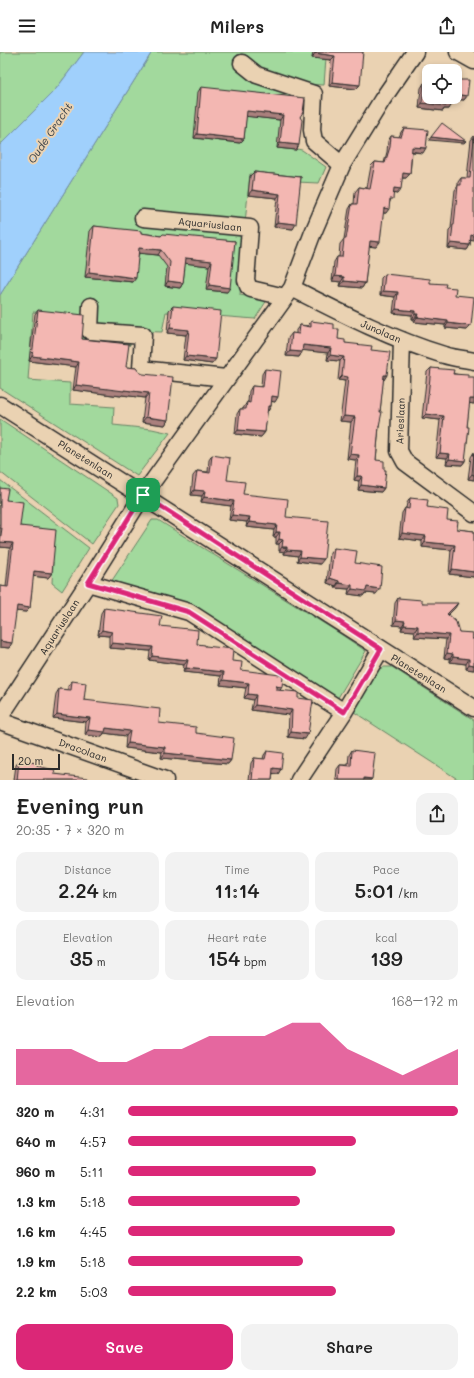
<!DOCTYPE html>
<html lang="en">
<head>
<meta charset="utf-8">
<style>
	body { margin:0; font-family:Mali,sans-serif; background:#f2f2f2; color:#222; height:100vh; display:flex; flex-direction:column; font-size:15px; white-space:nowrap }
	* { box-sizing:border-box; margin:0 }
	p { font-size:13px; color:#767676 }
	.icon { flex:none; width:22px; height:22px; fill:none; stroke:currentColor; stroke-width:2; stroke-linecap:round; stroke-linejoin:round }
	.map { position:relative; height:728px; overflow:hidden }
	.drawer { display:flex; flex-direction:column; background:#fff; flex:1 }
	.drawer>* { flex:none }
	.tools { position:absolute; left:422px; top:12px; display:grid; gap:8px }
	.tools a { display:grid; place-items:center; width:40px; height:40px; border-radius:8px; background:#fff; box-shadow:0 2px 6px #0003; font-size:20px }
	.scale { position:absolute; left:12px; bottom:10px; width:48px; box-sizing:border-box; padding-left:4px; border:2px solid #2b2b2b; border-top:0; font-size:11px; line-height:14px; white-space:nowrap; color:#2b2b2b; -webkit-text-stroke:3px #ead2b2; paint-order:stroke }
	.pin { position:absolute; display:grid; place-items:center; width:34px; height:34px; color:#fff; margin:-17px; border-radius:8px; box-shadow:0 2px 6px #0006 }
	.round { display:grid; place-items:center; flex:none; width:42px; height:42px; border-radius:12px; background:#f2f2f2 }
	.headline { display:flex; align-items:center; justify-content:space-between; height:68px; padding:0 16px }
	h1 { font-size:22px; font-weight:600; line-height:30px }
	.stats { display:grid; grid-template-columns:repeat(3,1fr); gap:6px; height:68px; padding:4px 16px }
	.stats div { display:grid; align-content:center; border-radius:10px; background:#f2f2f2; text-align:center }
	.stats b { font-size:20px; font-weight:600 }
	.stats small { font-size:11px; font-weight:400 }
	.stats p { font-size:11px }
	.chart { height:112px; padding:8px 16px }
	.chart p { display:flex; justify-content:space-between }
	.chart svg { width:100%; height:72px; margin-top:4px; fill:#db2777; opacity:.7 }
	.button { display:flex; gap:8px; margin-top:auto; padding:8px 16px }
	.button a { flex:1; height:46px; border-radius:12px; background:#db2777; color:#fff; font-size:16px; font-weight:600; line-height:46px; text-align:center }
	.button a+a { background:#f2f2f2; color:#222 }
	ul { padding:0 16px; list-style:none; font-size:13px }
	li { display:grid; grid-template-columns:64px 48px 1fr; align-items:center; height:30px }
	li i { height:10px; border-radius:5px; background:#db2777 }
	header { display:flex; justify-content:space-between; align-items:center; height:52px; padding:0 16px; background:#fff; font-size:18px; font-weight:600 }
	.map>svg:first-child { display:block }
	.green { fill:#a2d99d; stroke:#668264 }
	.water { fill:#a0d0fc; stroke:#718ea8 }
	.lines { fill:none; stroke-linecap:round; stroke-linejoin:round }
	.minor-casing { stroke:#2b2b2b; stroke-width:19 }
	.minor { stroke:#ead2b2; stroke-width:16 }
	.wall { fill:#d19d99; stroke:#2b2b2b }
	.shaded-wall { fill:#aa807d; stroke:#2b2b2b }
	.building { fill:#f3b7b2; stroke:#2b2b2b }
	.route-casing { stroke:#fff; stroke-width:8 }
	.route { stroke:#db2777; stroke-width:5 }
	.labels { text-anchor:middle; stroke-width:4; stroke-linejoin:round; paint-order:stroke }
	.street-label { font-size:10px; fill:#2b2b2b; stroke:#ead2b2 }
	.water-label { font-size:11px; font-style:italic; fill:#3d444a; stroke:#ead2b2 }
</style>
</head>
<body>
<header><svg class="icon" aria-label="menu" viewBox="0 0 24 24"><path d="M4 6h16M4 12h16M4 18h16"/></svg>Milers<svg class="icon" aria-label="share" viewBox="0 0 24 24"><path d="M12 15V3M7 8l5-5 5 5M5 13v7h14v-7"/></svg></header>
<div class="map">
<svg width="474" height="728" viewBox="0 0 474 728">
	<rect width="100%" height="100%" fill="#ead2b2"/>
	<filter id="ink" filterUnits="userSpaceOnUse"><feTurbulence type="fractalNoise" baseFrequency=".025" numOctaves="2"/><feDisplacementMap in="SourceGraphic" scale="8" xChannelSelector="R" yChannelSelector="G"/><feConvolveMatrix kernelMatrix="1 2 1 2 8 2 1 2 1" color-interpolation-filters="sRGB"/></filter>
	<g filter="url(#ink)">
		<path class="green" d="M0,0H84L56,37L0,93Z
			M152,0H313L326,6L324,33L302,32V49L297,97L302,98L326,115L319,131L296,130V127L250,122L245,171L240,243L267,248L255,267L166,260L162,280L131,279L130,293L79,289L81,264L33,260L28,328L70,331V352L114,355L113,373L152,377L170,381L137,424L0,336V243Z
			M0,367L118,446L119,452L92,492L0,420Z
			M0,428L89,496L62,539L52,531L53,510L38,506L18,478L0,461Z
			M152,468H158L336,579L366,599L336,649L214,574L109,533Z
			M384,615H392L474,668V728H459L354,660L377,618Z"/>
		<path class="water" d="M84,0H152L0,243V93L56,37Z"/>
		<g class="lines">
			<defs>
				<path id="minor" d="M458,0L474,9
					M242,11L257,23L314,42L312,78L314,89L342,113
					M143,166L250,176L246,228L248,234L251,237L285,245
					M292,236C341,261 391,287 444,303C453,306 464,307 474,309
					M91,254L90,279L143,283L141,317L226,326
					M402,288L399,399L405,410L474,461
					M0,353L474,656
					M88,531L189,560L344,660
					M0,665L88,531L143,443L292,236L312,183L342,113L382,48L415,0
					M0,669L165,728
					M299,728L344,660L381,597"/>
			</defs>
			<use href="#minor" class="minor-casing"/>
			<use href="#minor" class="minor"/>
		</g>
		<path class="wall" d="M313,0H363L356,37L329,34L331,8L312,6Z
			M424,31L467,44L464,48L453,47L449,57H444L443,59L419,56L421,36Z
			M201,35L300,65L296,98L277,96L280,68L246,64L244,87L240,91L194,86L198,40Z
			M404,76L423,101L412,100L410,122L406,126H402L397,142L393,141L386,161H383L376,195L369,194L365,231L362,236L340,234L341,230L332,229L334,210L337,205H339L340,192L344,187L349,157L352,152H354L355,140L359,135L367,136L371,114L375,110L384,111L387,100L388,89L391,84L399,85L401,80Z
			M474,84L470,193L467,198L448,196L449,178L451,176L455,138L458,134V130L461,126H467L471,88Z
			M254,120L301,125L293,177L274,175L277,146L248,143L250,124Z
			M94,174L141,181L161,184L235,189L227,240L206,238L209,214L185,211L183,231L180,236L165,234L167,215L158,203L139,201L133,230L85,225L90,179Z
			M385,222L430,231L445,235L455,243L467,278L445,276V273L414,270V267H412V263L393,261L395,245L380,243L381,226Z
			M173,254L212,312L183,308L186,283L167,281L169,258Z
			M38,258L126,315L136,316L168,368L165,373L142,370L145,346L122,343L121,344L73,338L76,315L29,309L35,262Z
			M311,269L334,277L338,287L345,291L371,298L384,328H383L380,360L379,374L376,408L384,436L381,440L358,438L359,429L354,428L356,408L347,407L351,370L340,369L345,329L338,328L340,309L327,308L328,301L302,298V300L299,305L286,304L288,286L292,281L296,282V278L300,273L308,274Z
			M431,316L468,325L474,352L469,351L467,375L465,409L462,413L446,412L447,406L436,405L440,368L422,366L427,320Z
			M265,317L275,350L271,349V354L268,359H267L265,380L261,385L235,382L237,362L240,357H243L244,355L247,350H248L249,339L252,334L261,335L262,322Z
			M474,400V428L468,427L471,405Z
			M212,403L227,428L243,442L286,465L320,512L297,509L298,504L284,502V500L279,499V492H276V485H273L274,478L246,475L247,470L229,468L231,454L201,450L202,444L191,443L193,424L197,419L208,420L209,408Z
			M0,436L20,474L52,521L48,526L33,524L30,556L26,560L16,559L9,596L0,595V534L6,535L10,496L0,495Z
			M410,446L427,455L447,468L457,477L474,479V525L449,522L451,498L422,495V489L399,486L402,461L405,456H406L407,451Z
			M334,496L355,511L376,542L365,541L363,544L348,542L349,537L335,536L336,534L327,531L330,501Z
			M398,546L422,551L455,556L448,563L459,580L474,587V618L466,617V612L450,610V607L444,606L446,587L414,585L415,579L401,578L402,574L393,573L395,551Z
			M104,556L160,574L197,592L205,594L232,609L241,618L280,639L298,646L305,687L288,685L289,663L251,658L253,648L244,646L246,636L220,633L221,624L183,620L184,613L149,608L150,599L109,596V584L98,583L101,561Z
			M72,629L84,648L159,671L196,681L231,708L228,712L161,706L162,700L125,696L126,684L104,681L102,685L85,683L86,670L53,666L56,642L59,637L68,638V634Z
			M352,698L371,728H336L337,717L340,713H348L349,703Z
			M267,699L281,717L278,722L273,721L272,728H249L251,711L254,706L263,707L264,703Z
			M19,709L37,714L54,722L88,728H14L16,713Z"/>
		<path class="shaded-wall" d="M315,1L335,4L331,8L312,6Z
			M332,30L360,33L356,37L329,34Z
			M455,42L467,44L464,48L450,47L451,45H455Z
			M422,51L446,52H452L449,57H444L443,59L419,56Z
			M247,59L283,63L280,68L243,64Z
			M197,82L244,87L240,91L194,86Z
			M431,85L466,89L464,91L429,88Z
			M280,91L299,93L296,98L277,96Z
			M412,95L426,96L423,101L409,99Z
			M403,121L410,122L406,126H399Z
			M394,136L401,137L397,142L391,141Z
			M252,138L280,142L277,146L248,143Z
			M384,156L389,157L386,161H380Z
			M277,170L296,172L293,177L274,175Z
			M471,183L474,184V189L468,188Z
			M370,189L380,190L376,195L366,194Z
			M451,191L470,193L467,198L448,196Z
			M139,196L161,198L158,203L136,201Z
			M186,206L212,209L209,214L183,211Z
			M89,220L136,226L133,230L85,225Z
			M335,224L344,225L341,230L332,229Z
			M168,229L183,231L180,236L165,234Z
			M344,229L365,231L362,236L340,234Z
			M209,233L230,236L227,240L206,238Z
			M383,239L398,240L395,245L380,243Z
			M396,257L415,259L412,263L393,261Z
			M415,262H418L414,267H412Z
			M417,265L448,269L445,273L414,270Z
			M448,271L471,274L467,278L445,276Z
			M170,276L189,278L186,283L167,281Z
			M303,293L331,296L328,301L299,298Z
			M290,299L302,300L299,305L286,304Z
			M330,303L344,305L340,309L327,308Z
			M32,304L79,310L76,315L29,309Z
			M186,304L216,307L212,312L183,308Z
			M384,323H387L384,328H380Z
			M342,324L348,325L345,329L338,328Z
			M76,333L124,338L149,341L145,346L122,343L121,344L73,338Z
			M272,344L278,345L275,350L269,349Z
			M470,347H474V352L467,351Z
			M268,354H271L268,359L264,358Z
			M426,362L444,364L440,368L422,366Z
			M344,364L355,365L351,370L340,369Z
			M146,365L168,368L165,373L142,370Z
			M238,378L265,380L261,385L235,382Z
			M440,401L450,402L447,406L436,405Z
			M350,402L359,403L356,408L347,407Z
			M449,407L465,409L462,413L446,412Z
			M472,422L474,423V428L468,427Z
			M357,424H362L359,429L354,428Z
			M361,433L384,436L381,440L358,438Z
			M194,438L205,439L202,444L191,443Z
			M204,445L234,449L231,454L201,450Z
			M232,463L250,465L247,470L229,468Z
			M249,470L277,473L274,478L246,475Z
			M276,480H280L276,485H273Z
			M402,481L426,484L422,489L399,486Z
			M279,487L283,488L279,492H276Z
			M0,490L13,491L10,496L0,495Z
			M425,490L455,493L451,498L422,495Z
			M282,495H287L284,500L279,499Z
			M287,498L301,499L298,504L284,502Z
			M300,505L324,507L320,512L297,509Z
			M452,517L474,520V525L449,522Z
			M34,519L52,521L48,526L31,524Z
			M330,526L339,529L336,534L327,531Z
			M339,531L352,533L349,537L335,536Z
			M367,535L380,537L376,542L365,541L363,544L348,542L352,537Z
			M458,551L455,556L444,567L447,562Z
			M17,554L30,556L26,560L13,559Z
			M396,568L405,569L402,574L393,573Z
			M404,573L418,574L415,579L401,578Z
			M102,578L112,580L109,584L98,583Z
			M418,580L449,583L446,587L414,585Z
			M0,589L12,591L9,596L0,595Z
			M112,591L153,595L150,599L109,596Z
			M447,601L453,602L450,607L444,606Z
			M152,604L188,608L184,613L149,608Z
			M453,605L469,607L466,612L450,610Z
			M469,612L474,613V618L466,617Z
			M186,616L224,620L221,624L183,620Z
			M223,628L249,631L246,636L220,633Z
			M275,634L282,635L279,640L272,639Z
			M248,642L256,643L253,648L244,646Z
			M255,653L292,658L289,663L251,658Z
			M57,662L90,666L86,670L53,666Z
			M106,676L130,679L126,684L104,681L102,685L85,683L88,678Z
			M291,680L308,682L305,687L288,685Z
			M128,691L165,695L162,700L125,696Z
			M165,701L231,708L228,712L161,706Z
			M273,716L281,717L278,722L270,721Z
			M364,726L372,727L371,728H363Z"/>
		<path class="building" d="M315,0H363L360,33L332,30L335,4L315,1Z
			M455,26L459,28H469L467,44L455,42Z
			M424,31L429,32V45H453L452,52H446V54L422,51Z
			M201,35L305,46L303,60L300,65L302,68L299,93L280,91L283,63L247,59L244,87L197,82Z
			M442,71L466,89L431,85Z
			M404,76L428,78L426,96L412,95L410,122L403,121L401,137L394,136L393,147H390L389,157L384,156L380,190L370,189L365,231L344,229V225L335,224L337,205H342L344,187H346L352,152H357L359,135L370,137L375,110L385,111L390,95L391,84L401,85Z
			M474,86V184L471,183L470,193L451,191L453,173H454L458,133H461V126H470Z
			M254,120L301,125L296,172L277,170L280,142L252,138Z
			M94,174L141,179V181L161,184L163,182L235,189L230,236L209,233L212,209L186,206L183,231L168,229L170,210L161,198L139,196L136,226L89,220Z
			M385,222L430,227V231L446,232L445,235L456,236L455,243L474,245L471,274L448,271V269L417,265L418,262H415V259L396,257L398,240L383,239Z
			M173,254L221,259L216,307L186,304L189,278L170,276Z
			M38,258L84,263L82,287L129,292L126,315L136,316L139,320L143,322L173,325L168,368L146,365L149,341L124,338V339L76,333L79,310L32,304Z
			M311,269L334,272V277H339L338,287L345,288V291L372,294L371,298L390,300L387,323H384L380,360H382L379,374L376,408L384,409V418H386L384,436L361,433L362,424H357L359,403L350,402L355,365L344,364L348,325L342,324L344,305L330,303L331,296L303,293L302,300L290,299L292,281L299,282L300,273L311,275Z
			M431,316L454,318L453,322L468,323V325H474V347H470L467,375H469L465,409L449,407L450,402L440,401L444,364L426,362Z
			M265,317L281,319L278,345L272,344L271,354H268L265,380L238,378L240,357H246L247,350L250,351L252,334L263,335Z
			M474,401V423L472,422Z
			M212,403L230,406L227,428L245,430L243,442L288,447L286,465L328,469L324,507L300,505L301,499L287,498V495H282L283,488L279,487L280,480H276L277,473L249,470L250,465L232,463L234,449L204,445L205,439L194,438L197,419L210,421Z
			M0,436L8,437L6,448L23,450L20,474L56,478L52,521L34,519L30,556L17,554L12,591L0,589V534L8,535L13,491L0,490L2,476H0Z
			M410,446L428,448L427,455L448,458L447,468L458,469L457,477L474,479V520L452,517L455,493L425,490L426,484L402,481L405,456L409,457Z
			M334,496L357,499L355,511L382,515L380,537L367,535L366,539L352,537V533L339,531V529L330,526Z
			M398,546L422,548V551H458L447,562L456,570L459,580L473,581L472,587H474V613L469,612V607L453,605V602L447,601L449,583L418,580V574L404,573L405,569L396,568Z
			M104,556L162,564L160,574L198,578L197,592L205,593V594L233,597L232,609L242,610L241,618L280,623L283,625L282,635L275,634H277V638L298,640V646L313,648L308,682L291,680L292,658L255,653L256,643L248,642L249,631L223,628L224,620L186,616L188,608L152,604L153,595L112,591V580L102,578Z
			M72,629L86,631L84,648L160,657L159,671L196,675V681L234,686L231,708L165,701V695L128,691L130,679L106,676L105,680L88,678L90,666L57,662L59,637L71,638Z
			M352,698L375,701L372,727L364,726V728H339L340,713L351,714Z
			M267,699L283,701L281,717L273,716L272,728H252L254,706L265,707Z
			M19,709L37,711V714L55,718L54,722L88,726V728H17Z"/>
	</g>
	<g class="lines" filter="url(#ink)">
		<defs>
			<path id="route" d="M143,443L381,597L344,660L189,560L88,531Z"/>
		</defs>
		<use href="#route" class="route-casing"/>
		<use href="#route" class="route"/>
	</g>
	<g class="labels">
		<g class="street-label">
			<text transform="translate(210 172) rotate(6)" y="4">Aquariuslaan</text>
			<text transform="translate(381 279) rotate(23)" y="4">Junolaan</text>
			<text transform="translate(400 369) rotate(-88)" y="4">Arieslaan</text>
			<text transform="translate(86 407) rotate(32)" y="4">Planetenlaan</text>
			<text transform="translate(59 575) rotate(-57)" y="4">Aquariuslaan</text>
			<text transform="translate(419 621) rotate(32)" y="4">Planetenlaan</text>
			<text transform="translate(83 698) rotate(20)" y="4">Dracolaan</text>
		</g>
		<g class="water-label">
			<text transform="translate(50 81) rotate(-56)" y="4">Oude Gracht</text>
		</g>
	</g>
</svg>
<div class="tools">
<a><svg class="icon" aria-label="locate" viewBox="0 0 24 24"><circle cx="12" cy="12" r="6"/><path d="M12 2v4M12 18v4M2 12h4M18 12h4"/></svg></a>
</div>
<div class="scale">20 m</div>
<div class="pin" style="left:143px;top:443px;background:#1e9e55"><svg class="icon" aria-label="arrive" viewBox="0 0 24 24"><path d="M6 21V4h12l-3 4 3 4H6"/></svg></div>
</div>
<section class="drawer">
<div class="headline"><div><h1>Evening run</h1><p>20:35 · 7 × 320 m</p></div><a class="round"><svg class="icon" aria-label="share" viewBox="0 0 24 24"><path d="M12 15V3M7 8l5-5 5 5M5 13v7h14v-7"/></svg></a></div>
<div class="stats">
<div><p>Distance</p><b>2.24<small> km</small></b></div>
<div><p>Time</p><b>11:14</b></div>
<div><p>Pace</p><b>5:01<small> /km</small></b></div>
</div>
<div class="stats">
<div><p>Elevation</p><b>35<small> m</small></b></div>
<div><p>Heart rate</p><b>154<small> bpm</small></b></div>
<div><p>kcal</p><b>139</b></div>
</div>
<div class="chart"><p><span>Elevation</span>168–172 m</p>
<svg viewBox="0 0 160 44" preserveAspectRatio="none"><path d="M0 44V22L10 22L20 22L30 30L40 30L50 22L60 22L70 14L80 14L90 14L100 6L110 6L120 22L130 30L140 38L150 30L160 22V44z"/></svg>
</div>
<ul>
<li><b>320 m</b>4:31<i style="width:100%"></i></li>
<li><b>640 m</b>4:57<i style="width:69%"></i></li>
<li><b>960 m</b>5:11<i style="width:57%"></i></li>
<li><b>1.3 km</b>5:18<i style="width:52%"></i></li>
<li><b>1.6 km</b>4:45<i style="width:81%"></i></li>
<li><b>1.9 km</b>5:18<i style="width:53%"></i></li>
<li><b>2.2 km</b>5:03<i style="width:63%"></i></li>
</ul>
<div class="button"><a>Save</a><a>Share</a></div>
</section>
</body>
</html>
